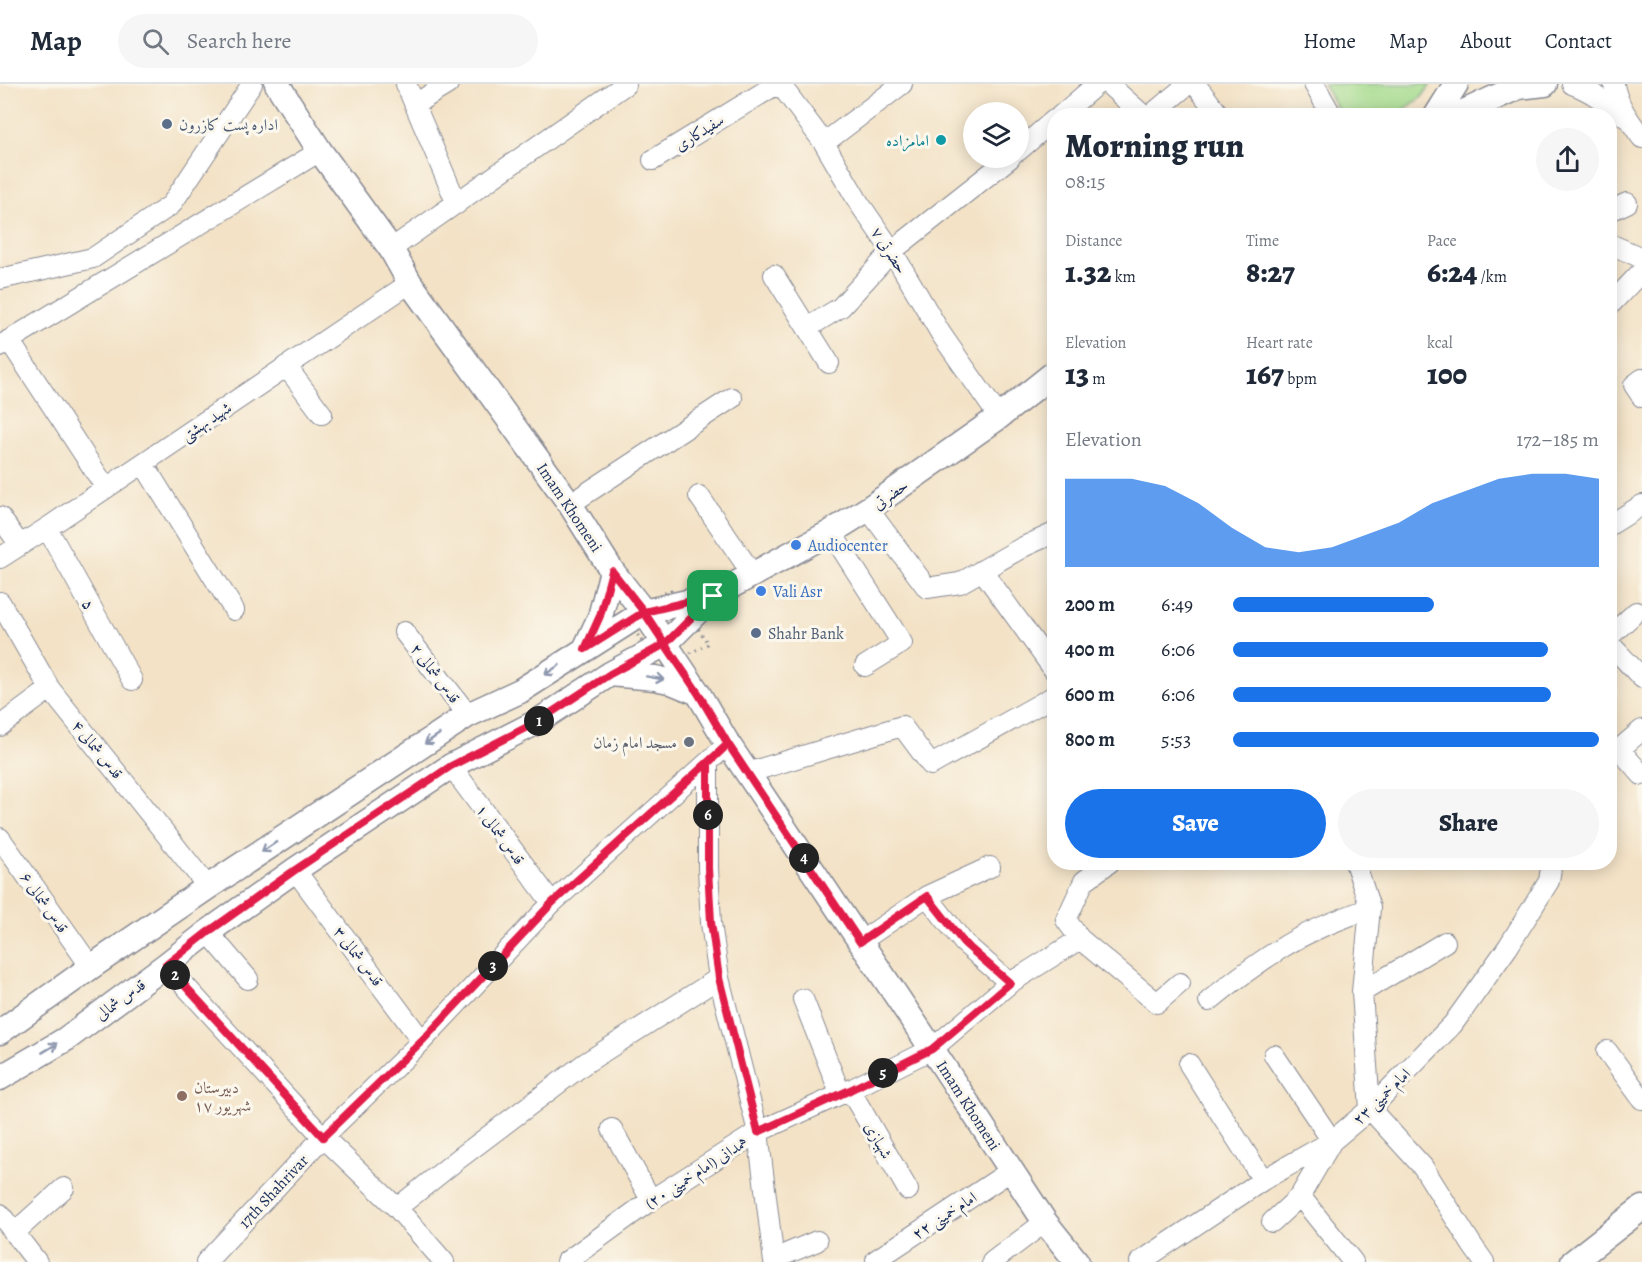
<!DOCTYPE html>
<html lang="en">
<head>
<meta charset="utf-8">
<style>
	body { margin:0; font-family:Alegreya,Amiri,serif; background:#f6f6f7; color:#1f2937; height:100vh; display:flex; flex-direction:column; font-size:22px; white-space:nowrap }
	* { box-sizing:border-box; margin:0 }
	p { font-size:20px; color:#747a83 }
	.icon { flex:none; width:33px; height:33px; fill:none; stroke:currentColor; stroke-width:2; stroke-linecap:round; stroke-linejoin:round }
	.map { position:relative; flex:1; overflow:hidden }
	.drawer { position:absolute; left:1047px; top:24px; width:570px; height:762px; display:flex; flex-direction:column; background:#fff; border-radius:24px; box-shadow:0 3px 15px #0003 }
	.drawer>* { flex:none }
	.buttons { position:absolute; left:963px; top:18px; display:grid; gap:12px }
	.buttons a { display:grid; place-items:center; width:66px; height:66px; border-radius:50%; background:#fff; box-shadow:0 3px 15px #0003; font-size:30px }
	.pin { position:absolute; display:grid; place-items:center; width:51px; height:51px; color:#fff; margin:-26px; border-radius:12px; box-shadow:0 3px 9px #0006 }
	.km { position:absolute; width:30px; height:30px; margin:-15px; border-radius:50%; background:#222; color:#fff; font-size:16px; line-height:30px; text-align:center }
	.round { display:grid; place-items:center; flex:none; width:63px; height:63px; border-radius:32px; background:#f6f6f7 }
	.overview { display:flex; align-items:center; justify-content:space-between; height:102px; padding:0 18px }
	h1 { font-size:33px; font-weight:800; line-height:45px }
	.stats { display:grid; grid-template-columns:repeat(3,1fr); gap:9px; height:102px; padding:6px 18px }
	.stats div { display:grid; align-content:center }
	.stats b { font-size:30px; font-weight:800 }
	.stats small { font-size:16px; font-weight:400 }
	.stats p { font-size:16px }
	.chart { height:168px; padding:12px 18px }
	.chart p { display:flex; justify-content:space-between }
	.chart svg { width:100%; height:108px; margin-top:6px; fill:#1a73e8; opacity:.7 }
	.primary-button { display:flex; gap:12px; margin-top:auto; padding:12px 18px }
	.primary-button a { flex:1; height:69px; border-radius:36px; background:#1a73e8; color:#fff; font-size:24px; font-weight:800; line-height:69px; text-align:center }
	.primary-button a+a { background:#f6f6f7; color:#1f2937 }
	ul { padding:0 18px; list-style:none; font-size:20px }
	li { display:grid; grid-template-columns:96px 72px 1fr; align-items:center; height:45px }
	li i { height:15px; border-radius:8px; background:#1a73e8 }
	header { display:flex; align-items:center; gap:36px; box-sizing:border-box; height:84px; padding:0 30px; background:#fff; border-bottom:2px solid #e0e1e3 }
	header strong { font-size:28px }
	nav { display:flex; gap:33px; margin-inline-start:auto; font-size:21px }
	.search { width:420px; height:54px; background:#f6f6f7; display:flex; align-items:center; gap:15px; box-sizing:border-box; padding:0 21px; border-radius:33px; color:#747a83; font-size:22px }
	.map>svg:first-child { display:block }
	.green { fill:#a3da8b; stroke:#5f8474; stroke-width:1.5 }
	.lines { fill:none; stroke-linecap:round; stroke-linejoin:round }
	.minor-casing { stroke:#878892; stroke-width:22 }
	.major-casing { stroke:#878892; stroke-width:27 }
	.path { stroke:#878892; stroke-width:3; stroke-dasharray:1.5 4.5; stroke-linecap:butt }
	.minor { stroke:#fff; stroke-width:20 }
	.major { stroke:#fff; stroke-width:24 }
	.oneway { stroke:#8d97ae }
	.route-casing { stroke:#fff; stroke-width:12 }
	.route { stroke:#e11d48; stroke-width:8 }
	.service-dot { fill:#5c6f8a; stroke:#fbf7ec; stroke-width:2 }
	.culture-dot { fill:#0f9aa8; stroke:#fbf7ec; stroke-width:2 }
	.shop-dot { fill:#3f7fe0; stroke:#fbf7ec; stroke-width:2 }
	.worship-dot { fill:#6b7280; stroke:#fbf7ec; stroke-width:2 }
	.education-dot { fill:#8d6e63; stroke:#fbf7ec; stroke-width:2 }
	.labels { text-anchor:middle; stroke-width:6; stroke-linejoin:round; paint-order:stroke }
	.service-label { font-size:16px; fill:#4e5e75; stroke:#fbf7ec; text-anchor:start }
	.street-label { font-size:16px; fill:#1b2f5e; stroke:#fbf7ec }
	.culture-label { font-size:16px; fill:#0d838f; stroke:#fbf7ec; text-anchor:end }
	.shop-label { font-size:16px; fill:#366cbe; stroke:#fbf7ec; text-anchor:start }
	.worship-label { font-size:16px; fill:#5b616d; stroke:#fbf7ec; text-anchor:end }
	.education-label { font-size:16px; fill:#785e54; stroke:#fbf7ec; text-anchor:start }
</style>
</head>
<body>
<header>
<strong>Map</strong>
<div class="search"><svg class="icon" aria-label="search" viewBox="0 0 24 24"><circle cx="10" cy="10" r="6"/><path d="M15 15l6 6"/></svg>Search here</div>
<nav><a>Home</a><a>Map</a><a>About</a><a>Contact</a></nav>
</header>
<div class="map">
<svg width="1642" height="1178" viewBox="0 0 1642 1178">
	<rect width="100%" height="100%" fill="#fbf7ec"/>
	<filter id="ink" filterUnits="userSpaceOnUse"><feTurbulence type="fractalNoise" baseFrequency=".0167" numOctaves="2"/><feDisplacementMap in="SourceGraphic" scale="12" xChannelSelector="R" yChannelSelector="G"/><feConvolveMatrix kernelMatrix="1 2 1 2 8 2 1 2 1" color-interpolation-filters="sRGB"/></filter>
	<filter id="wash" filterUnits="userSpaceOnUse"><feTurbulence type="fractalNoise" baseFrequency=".008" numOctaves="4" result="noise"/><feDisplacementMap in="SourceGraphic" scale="24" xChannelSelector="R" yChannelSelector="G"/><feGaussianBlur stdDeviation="1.35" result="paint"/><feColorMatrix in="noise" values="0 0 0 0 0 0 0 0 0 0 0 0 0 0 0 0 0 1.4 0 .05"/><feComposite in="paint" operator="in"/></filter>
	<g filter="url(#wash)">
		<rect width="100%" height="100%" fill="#f3e2c6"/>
		<path class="green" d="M1323,0H1431L1422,13L1395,32L1341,31Z"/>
	</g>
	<g filter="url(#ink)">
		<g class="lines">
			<defs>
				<path id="minor" d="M406,0L457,120
					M780,0L824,59L859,119L892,167L941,250L999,333
					M1108,0L1144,32
					M1195,0L1220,32
					M1314,0L1332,32
					M1572,0C1592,7 1611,22 1628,35
					M1614,0C1617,21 1630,37 1642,54
					M415,20L448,0
					M1060,32L1097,0
					M1150,32L1188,0
					M824,59L902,0
					M1018,67L1054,36
					M653,76L777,0
					M1610,127L1627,119
					M1610,160L1642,174
					M391,165L626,0
					M774,191L829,279
					M0,195L93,174L171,121L252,0
					M1610,221L1642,187
					M807,244L841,223L892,167L1010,74
					M9,256L106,404
					M0,262L320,67
					M286,282L322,330
					M1642,295L1634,301L1642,313
					M143,379L234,526
					M699,412L753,491
					M570,420L732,314
					M868,425L927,504L960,499L1023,463L1054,449
					M0,433L20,461
					M1610,441L1642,421
					M47,444L132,596
					M831,448L902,559L865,582
					M0,474L47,444L410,199
					M982,486L1054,586
					M0,518L50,605L208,803
					M404,548L468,631
					M1610,552L1636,528
					M1610,560L1642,594
					M0,642L50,605
					M1619,665L1642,691
					M1610,673L1642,646
					M708,679V784L711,839L719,894L758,1048L774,1178
					M451,682L552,819
					M747,689L902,642L931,681L1054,612
					M0,754L91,883
					M1355,778L1370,824L1362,908L1370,1025L1423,1083L1472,1161L1484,1178
					M295,786L422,957
					M927,812L964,859L1010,899
					M208,848L248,895
					M1080,855L1157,919L1180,899
					M860,858L927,812L990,783
					M166,881L323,1053L397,1124L444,1178
					M1362,908L1445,858
					M803,915L840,1009
					M1209,917C1231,899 1253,882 1277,867C1305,848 1338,836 1370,824
					M1607,967L1642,1015
					M1189,980L1263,1096
					M850,1006L908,1106
					M612,1045L651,1116
					M1300,1112L1353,1178
					M397,1124L457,1076L584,980L719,894
					M0,1130L37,1178
					M1272,1138L1300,1112L1332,1057L1274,971
					M14,1149L64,1104
					M774,1175L817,1157
					M876,1176L1012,1086
					M206,1178L323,1053L422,957L552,819L728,660
					M566,1178L651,1116L758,1048L850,1006L932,965L1010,899L1080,855L1066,836L1084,797L1110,778
					M992,1178L1045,1138
					M1140,1178L1263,1096L1332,1057L1370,1025L1453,940L1508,863L1549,797L1552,778"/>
				<path id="major" d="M277,0L320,67L391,165L410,199L570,420L612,487L644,528L698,609L728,660L932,965L1045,1138L1077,1178
					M1436,32L1456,0
					M1455,32L1518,3L1545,0
					M585,565L600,533L612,487
					M610,590L655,594L669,597L698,609
					M0,948L91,883L208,803L468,631L520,607L644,528L713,512L831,448L868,425L999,333L1054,289
					M0,994L66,955L166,881L208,848L295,786L451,682L537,638L610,590L665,560L713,512
					M1573,1178L1642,1124"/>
			</defs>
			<use href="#minor" class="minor-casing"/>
			<use href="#major" class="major-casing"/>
			<path class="path" d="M671,506L682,519L708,560L676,576L658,582L624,530Z"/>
			<use href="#minor" class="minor"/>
			<use href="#major" class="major"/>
		</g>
		<defs><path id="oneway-shaft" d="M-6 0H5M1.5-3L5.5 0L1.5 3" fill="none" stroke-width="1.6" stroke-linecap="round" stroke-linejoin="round" transform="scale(1.5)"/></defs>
		<g class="oneway">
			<use href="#oneway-shaft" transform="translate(552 586) rotate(147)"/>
			<use href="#oneway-shaft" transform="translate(655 594) rotate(10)"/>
			<use href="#oneway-shaft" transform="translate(432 655) rotate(146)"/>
			<use href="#oneway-shaft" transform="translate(269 763) rotate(146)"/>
			<use href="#oneway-shaft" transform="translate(50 964) rotate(-31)"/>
		</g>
	</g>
	<g class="lines" filter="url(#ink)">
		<defs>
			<path id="route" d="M713,512L644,528L585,565L600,532L612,487L644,528L665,560L610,590L537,638L451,682L295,786L208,848L166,881L323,1053L422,957L552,819L728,660L860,858L927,812L964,859L1010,899L932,965L850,1006L758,1048L719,894L711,838L708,784V679L728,660L698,609L665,560L713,512"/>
		</defs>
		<use href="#route" class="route-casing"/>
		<use href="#route" class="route"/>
	</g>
	<g class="service-dot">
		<circle cx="167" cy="40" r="6"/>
		<circle cx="756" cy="549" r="6"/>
	</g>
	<circle class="culture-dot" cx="941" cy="56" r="6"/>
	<g class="shop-dot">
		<circle cx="796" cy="461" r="6"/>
		<circle cx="761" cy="507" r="6"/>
	</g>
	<circle class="worship-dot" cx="689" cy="658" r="6"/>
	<circle class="education-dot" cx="182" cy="1012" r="6"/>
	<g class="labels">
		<g class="service-label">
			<text x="179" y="46">اداره پست کازرون</text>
			<text x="768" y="555">Shahr Bank</text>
		</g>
		<g class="street-label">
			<text transform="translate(699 48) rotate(-32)" y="6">سفیدکاری</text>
			<text transform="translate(890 166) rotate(57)" y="6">حضرتی ۷</text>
			<text transform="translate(206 337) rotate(-34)" y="6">شهید بهشتی</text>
			<text transform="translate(890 410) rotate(-35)" y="6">حضرتی</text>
			<text transform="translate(570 423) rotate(56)" y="6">Imam Khomeni</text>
			<text transform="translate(89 520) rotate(61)" y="6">۵</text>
			<text transform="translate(436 589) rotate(53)" y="6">قدس شمالی ۲</text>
			<text transform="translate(98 665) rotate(51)" y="6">قدس شمالی ۴</text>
			<text transform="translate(501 750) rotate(54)" y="6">قدس شمالی ۱</text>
			<text transform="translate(45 818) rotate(55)" y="6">قدس شمالی ۶</text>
			<text transform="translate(359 872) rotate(53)" y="6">۳ قدس شمالی</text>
			<text transform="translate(120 915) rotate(-36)" y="6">قدس شمالی</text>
			<text transform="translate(1381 1012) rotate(-44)" y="6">امام خمینی ۲۳</text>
			<text transform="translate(969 1021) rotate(57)" y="6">Imam Khomeni</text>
			<text transform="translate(879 1056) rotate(60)" y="6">شهبازی</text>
			<text transform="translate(696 1088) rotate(-33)" y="6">همدانی (امام خمینی ۲۰)</text>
			<text transform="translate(273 1107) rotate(-47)" y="6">17th Shahrivar</text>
			<text transform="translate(944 1131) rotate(-33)" y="6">امام خمینی ۲۲</text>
		</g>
		<g class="culture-label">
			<text x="929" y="62">امامزاده</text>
		</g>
		<g class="shop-label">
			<text x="808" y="467">Audiocenter</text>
			<text x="773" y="513">Vali Asr</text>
		</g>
		<g class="worship-label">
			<text x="677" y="664">مسجد امام زمان</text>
		</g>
		<g class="education-label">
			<text x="194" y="1009">دبیرستان<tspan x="194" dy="18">۱۷ شهریور</tspan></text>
		</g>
	</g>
</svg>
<div class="buttons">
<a><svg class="icon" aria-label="layers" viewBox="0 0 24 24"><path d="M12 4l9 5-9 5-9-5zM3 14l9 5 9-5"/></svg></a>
</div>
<div class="pin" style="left:713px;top:512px;background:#1e9e55"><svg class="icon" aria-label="arrive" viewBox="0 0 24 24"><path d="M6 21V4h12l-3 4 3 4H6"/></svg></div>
<b class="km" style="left:539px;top:637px">1</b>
<b class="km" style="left:175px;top:891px">2</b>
<b class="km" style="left:493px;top:882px">3</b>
<b class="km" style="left:804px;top:774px">4</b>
<b class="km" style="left:883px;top:989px">5</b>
<b class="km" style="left:708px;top:731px">6</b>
<section class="drawer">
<div class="overview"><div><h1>Morning run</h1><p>08:15</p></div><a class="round"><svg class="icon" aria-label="share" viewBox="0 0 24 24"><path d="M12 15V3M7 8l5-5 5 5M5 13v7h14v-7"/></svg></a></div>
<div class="stats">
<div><p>Distance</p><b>1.32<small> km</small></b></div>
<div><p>Time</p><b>8:27</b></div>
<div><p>Pace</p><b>6:24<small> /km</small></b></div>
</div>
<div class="stats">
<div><p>Elevation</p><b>13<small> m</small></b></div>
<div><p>Heart rate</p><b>167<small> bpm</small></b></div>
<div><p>kcal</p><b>100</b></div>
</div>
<div class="chart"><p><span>Elevation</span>172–185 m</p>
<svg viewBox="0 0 160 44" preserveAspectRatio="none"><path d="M0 44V8L10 8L20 8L30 11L40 18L50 28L60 36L70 38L80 36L90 31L100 26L110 18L120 13L130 8L140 6L150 6L160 8V44z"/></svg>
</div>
<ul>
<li><b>200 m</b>6:49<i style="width:55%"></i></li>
<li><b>400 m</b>6:06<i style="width:86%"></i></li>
<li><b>600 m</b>6:06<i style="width:87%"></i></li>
<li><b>800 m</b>5:53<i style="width:100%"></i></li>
</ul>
<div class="primary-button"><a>Save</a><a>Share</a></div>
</section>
</div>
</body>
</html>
